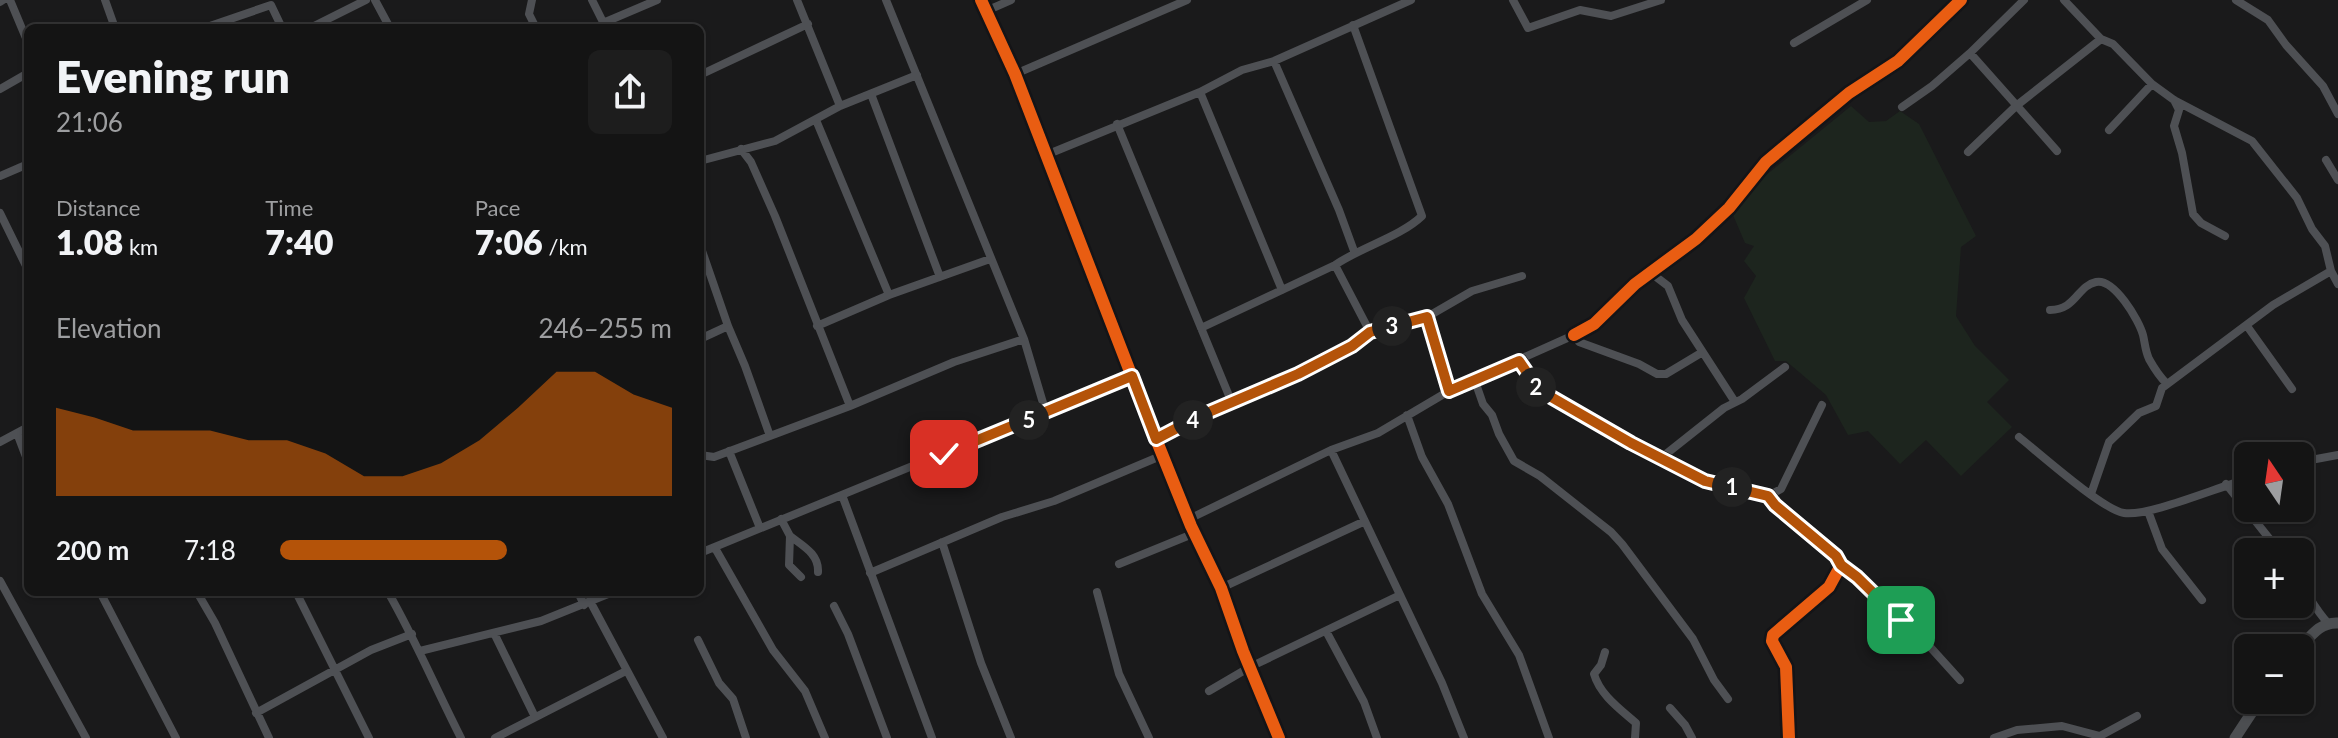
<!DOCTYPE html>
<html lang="en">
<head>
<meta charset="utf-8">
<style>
	body { margin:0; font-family:Lato,sans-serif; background:#1d1d1d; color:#f1f3f6; height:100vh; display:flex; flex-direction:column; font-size:30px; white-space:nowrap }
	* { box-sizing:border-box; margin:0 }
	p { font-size:26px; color:#9d9ea0 }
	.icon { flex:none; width:44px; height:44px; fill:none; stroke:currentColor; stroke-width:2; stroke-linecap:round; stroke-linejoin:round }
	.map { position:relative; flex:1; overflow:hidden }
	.sheet { position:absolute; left:24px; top:24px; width:680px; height:572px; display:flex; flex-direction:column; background:#141414; border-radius:12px; box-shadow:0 2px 6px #0004,0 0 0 2px #333334 }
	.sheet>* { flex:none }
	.needle { width:52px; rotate:347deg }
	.controls { position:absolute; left:2234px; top:442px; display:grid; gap:16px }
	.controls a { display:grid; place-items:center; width:80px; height:80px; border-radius:12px; background:#141414; box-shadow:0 2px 6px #0004,0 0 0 2px #333334; font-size:40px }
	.pin { position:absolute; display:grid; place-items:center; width:68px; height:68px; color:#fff; margin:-34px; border-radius:16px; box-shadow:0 4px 12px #0006 }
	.km { position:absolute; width:40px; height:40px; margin:-20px; border-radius:50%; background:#222; color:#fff; font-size:22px; line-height:40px; text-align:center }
	.round { display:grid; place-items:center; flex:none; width:84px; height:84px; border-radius:12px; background:#1d1d1d }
	.summary { display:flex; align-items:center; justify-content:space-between; height:136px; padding:0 32px }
	h1 { font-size:44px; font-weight:800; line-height:60px }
	.stats { display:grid; grid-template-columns:repeat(3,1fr); gap:12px; height:136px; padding:8px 32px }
	.stats div { display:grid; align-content:center }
	.stats b { font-size:34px; font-weight:800 }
	.stats small { font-size:22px; font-weight:400 }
	.stats p { font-size:22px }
	.chart { height:224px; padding:16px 32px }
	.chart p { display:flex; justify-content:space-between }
	.chart svg { width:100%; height:144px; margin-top:8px; fill:#b45309; opacity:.7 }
	ul { padding:0 32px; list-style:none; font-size:26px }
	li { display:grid; grid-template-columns:128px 96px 1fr; align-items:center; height:60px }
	li i { height:20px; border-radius:10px; background:#b45309 }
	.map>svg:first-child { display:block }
	.green { fill:#1d251e }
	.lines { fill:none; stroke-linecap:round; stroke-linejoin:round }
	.street { stroke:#4e5054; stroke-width:8 }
	.secondary { stroke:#4c4e51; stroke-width:11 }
	.cycleway-casing { stroke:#141417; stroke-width:17 }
	.cycleway { stroke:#e95d12; stroke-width:12 }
	.route-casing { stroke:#fff; stroke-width:16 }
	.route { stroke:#b45309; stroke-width:10 }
</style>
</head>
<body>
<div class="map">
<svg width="2338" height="738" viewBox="0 0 2338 738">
	<rect width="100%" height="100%" fill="#1a1a1b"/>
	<path class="green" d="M1851,106L1869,122L1886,121L1900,111L1919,124L1976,236L1961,247L1956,316L1975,346L2009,380L1987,402L2012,427L1961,476L1926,440L1900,464L1868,431L1848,435L1826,395L1786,361H1775L1744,298L1756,276L1744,261L1754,246L1745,243L1733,215L1754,185Z"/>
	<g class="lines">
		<path class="street" d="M10,0L28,43
			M105,0L115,28
			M375,0L390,28
			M532,0L529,14L536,28
			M592,0L606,28
			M797,0L840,106
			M886,0L1024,339L1046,413
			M981,0L1015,74L1156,439L1191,526L1221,588L1243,651L1279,738
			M1513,0L1528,28L1580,10L1611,16L1661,0
			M2024,0L1970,53L2057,151
			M2064,0L2101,39L2113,44L2152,84L2174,100L2252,141L2297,198L2312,229L2325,246L2331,271L2338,284
			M2236,0L2268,20L2286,45L2323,86L2338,114
			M0,2L3,0
			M986,11L1011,0
			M603,23L657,0
			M204,28L271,5L282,28
			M310,28L366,0
			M1794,43L1867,0
			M1274,61L1339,210L1354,251
			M1015,74L1187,0
			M700,75L808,24
			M0,89L28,73
			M1200,92L1282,290
			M871,94L940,277
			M2174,100L2179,110L2174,126L2182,153L2193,214L2201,223L2225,236
			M1902,107L1932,86L1970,53
			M816,120L889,295
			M1117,124L1232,403
			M2109,130L2152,84
			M741,149L751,162L775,216L850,406
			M1968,152L2016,106L2101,39
			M1046,155L1200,92L1242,70L1274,61L1411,0
			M2326,160L2338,180
			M700,161L775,141L840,106L917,75
			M0,176L28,164
			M0,213L28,270
			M700,245L728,326L745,366L770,436
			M1335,265L1370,332L1427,317L1472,291L1522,276
			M1651,273L1668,286L1682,320L1735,402
			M2050,310C2076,310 2077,286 2096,282C2114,278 2139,320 2143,335C2145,343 2145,350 2149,359C2154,368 2159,376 2167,384
			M1427,317L1449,391
			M817,326L889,295L990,259
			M2247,326L2292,389
			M1201,328L1335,265C1361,247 1400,237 1422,216L1353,25
			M1574,335L1594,324L1635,284L1696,239L1729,208L1766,162L1849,93L1898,61L1961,0
			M700,339L728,326
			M1519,361L1539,390L1631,443L1705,481L1768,496L1775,505L1836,556L1841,565L1829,587L1773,635L1772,641L1786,667L1789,738
			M1475,381L1483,404L1492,415L1499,434L1514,461L1540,476L1611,532L1622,544L1693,639L1714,680L1728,699
			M1407,415L1422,457L1448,504L1482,594L1519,655L1549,738
			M17,433L28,462
			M2019,437C2039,453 2103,510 2124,513C2148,517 2220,486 2248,479
			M1156,439C1210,411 1267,389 1321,361C1338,352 1354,344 1370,332
			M0,442L28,427
			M1331,450L1442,683L1464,738
			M729,451L760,528
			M700,455L714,457L850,406L954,362L1024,339
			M1661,458L1724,408L1742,399L1785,367
			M2300,462L2338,455
			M2226,484L2280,552
			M2091,494L2109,442L2139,413L2156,406L2162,388L2273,305L2331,271
			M842,495L932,738
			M1768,496L1781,489L1822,405
			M2148,511L2162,549L2202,600
			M781,519L790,536L789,565L801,577
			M1189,519L1331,450L1378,433L1449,391L1574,335L1579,342L1639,364L1657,374H1666L1701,353
			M790,536C803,546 819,554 818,572
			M942,542L981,663L1011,738
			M715,548L773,650L805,691L825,738
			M700,553L1132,376
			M1119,564L1195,533
			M1841,565L1857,577L1922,638L1960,680
			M870,573L1002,517L1054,501L1163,455
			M0,581L86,738
			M2300,583C2309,596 2317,612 2328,623
			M1221,588L1363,522
			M100,592L176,738
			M197,592L215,623L269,738
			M296,592L369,738
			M388,592C415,639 436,689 461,738
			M578,592L584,605
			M1097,592L1119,674L1149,738
			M591,603L663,738
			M834,606L848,634L887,738
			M1326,631L1364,702L1377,738
			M494,633L535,717
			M698,640L719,683L733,699L746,738
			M420,651L541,621L613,592
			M1605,652L1601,665L1594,674C1600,695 1620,709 1636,723L1635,738
			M1209,691L1250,667L1400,595
			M1670,708L1685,725L1692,738
			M256,713L371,650L412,634
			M495,738L626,671
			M1994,738L2017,730L2062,726L2100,736L2137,716"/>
		<path class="secondary" d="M2300,648C2311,636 2320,622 2338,623
			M2235,738L2260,700"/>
		<defs>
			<path id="cycleway" d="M981,0L1015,74L1156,439L1191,526L1221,588L1243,651L1279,738
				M1574,335L1594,324L1635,284L1696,239L1729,208L1766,162L1849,93L1898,61L1961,0
				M1519,361L1539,390L1631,443L1705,481L1768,496L1775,505L1836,556L1841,565L1829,587L1773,635L1772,641L1786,667L1789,738"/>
		</defs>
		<use href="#cycleway" class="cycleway-casing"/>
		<use href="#cycleway" class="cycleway"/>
	</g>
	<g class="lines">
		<defs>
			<path id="route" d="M944,454L1132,376L1156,439L1202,415L1298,374L1352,346L1370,332L1427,317L1449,391L1519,361L1539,390L1631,443L1705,481L1768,496L1775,505L1836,556L1841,565L1857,577L1901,620"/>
		</defs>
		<use href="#route" class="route-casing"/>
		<use href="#route" class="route"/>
	</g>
</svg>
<div class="controls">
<a><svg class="needle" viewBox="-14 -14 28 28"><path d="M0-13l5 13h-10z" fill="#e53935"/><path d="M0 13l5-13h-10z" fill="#9d9ea0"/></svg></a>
<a>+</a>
<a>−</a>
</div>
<div class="pin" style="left:1901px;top:620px;background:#1e9e55"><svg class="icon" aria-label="arrive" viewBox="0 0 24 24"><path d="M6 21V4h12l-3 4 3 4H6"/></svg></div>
<div class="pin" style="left:944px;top:454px;background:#d93025"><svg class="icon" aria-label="check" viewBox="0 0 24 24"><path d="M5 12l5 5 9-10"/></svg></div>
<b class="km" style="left:1732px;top:487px">1</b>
<b class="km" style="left:1536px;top:387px">2</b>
<b class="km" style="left:1392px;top:326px">3</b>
<b class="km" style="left:1193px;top:420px">4</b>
<b class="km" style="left:1029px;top:420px">5</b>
<section class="sheet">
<div class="summary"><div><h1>Evening run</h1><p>21:06</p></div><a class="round"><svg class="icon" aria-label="share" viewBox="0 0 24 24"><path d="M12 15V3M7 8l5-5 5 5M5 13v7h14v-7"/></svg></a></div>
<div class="stats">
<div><p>Distance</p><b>1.08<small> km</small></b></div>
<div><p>Time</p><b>7:40</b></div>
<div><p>Pace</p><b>7:06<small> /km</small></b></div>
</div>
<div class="chart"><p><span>Elevation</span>246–255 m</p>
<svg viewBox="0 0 160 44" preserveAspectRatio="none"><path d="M0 44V17L10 20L20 24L30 24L40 24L50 27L60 27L70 31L80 38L90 38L100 34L110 27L120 17L130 6L140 6L150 13L160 17V44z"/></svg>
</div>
<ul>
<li><b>200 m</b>7:18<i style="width:58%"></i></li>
</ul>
</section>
</div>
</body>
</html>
